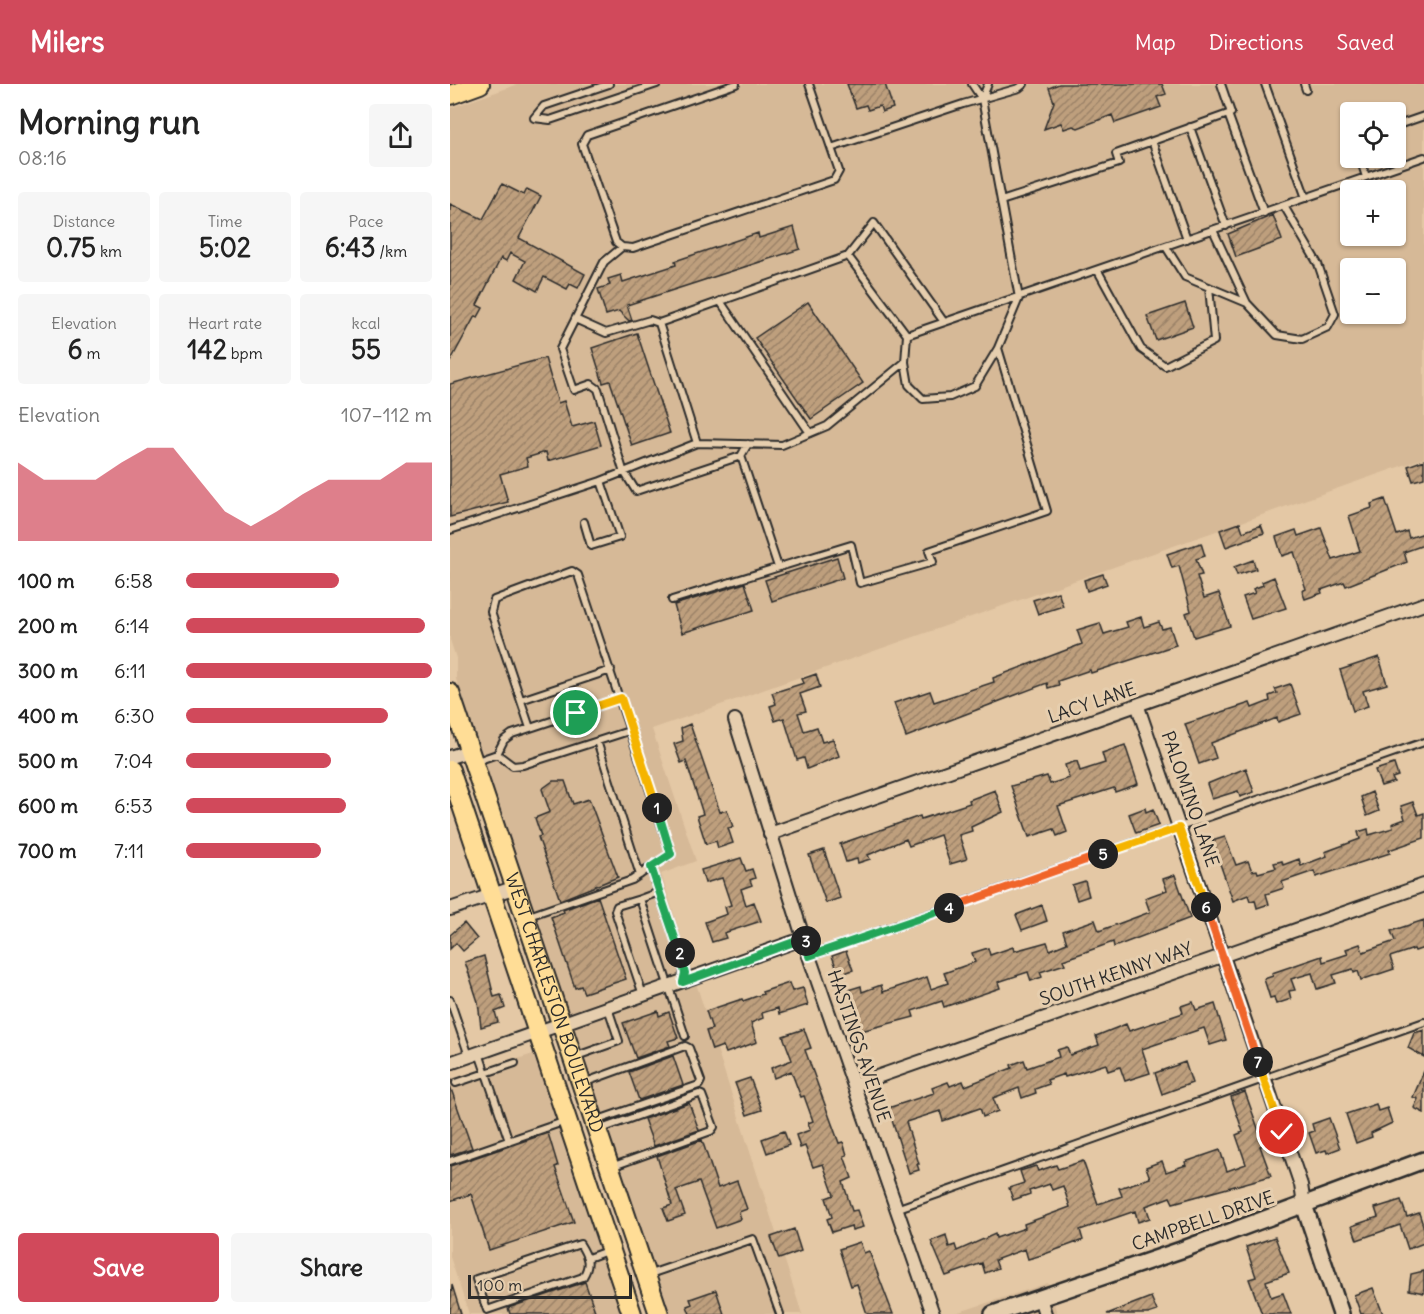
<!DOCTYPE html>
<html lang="en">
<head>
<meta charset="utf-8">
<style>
	body { margin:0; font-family:Delius,sans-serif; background:#f6f6f6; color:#222; height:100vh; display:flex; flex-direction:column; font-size:22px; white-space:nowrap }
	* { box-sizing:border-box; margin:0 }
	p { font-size:20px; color:#767676 }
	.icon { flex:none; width:33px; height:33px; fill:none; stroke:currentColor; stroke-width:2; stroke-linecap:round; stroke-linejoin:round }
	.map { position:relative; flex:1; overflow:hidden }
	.details { display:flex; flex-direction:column; background:#fff; width:450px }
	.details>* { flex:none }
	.tools { position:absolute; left:890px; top:18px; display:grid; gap:12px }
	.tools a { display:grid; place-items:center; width:66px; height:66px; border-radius:6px; background:#fff; box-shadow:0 2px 4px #0004; font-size:30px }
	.scale { position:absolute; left:18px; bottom:15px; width:164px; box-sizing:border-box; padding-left:6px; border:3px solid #2b2b2b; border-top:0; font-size:16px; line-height:21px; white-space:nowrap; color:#2b2b2b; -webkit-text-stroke:4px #e6ceae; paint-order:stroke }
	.pin { position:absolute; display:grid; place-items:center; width:51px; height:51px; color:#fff; margin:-26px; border:3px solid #fff; border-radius:50%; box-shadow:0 2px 6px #0007 }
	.km { position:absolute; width:30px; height:30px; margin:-15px; border-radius:50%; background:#222; color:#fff; font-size:16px; line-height:30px; text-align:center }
	.round { display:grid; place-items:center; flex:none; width:63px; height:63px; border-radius:6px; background:#f6f6f6 }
	.overview { display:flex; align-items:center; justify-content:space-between; height:102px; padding:0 18px }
	h1 { font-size:33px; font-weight:700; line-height:45px }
	.stats { display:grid; grid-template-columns:repeat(3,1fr); gap:9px; height:102px; padding:6px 18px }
	.stats div { display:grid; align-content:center; border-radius:6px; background:#f6f6f6; text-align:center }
	.stats b { font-size:26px; font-weight:700 }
	.stats small { font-size:16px; font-weight:400 }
	.stats p { font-size:16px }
	.chart { height:168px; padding:12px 18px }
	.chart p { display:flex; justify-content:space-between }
	.chart svg { width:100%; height:108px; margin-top:6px; fill:#d1495b; opacity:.7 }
	.action { display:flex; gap:12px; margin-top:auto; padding:12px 18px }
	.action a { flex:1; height:69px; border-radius:6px; background:#d1495b; color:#fff; font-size:24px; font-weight:700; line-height:69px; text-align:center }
	.action a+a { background:#f6f6f6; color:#222 }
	ul { padding:0 18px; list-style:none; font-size:20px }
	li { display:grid; grid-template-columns:96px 72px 1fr; align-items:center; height:45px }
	li i { height:15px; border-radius:8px; background:#d1495b }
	header { display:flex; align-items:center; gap:36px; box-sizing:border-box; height:84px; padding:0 30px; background:#d1495b; color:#fff }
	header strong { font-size:28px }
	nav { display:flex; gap:33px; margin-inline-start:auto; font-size:21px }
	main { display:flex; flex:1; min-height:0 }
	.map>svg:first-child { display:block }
	.built { fill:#d6b997; fill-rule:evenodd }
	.building { fill:url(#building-hatch); stroke:#2b2b2b; stroke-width:1.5 }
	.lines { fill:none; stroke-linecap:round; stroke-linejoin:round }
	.service-casing { stroke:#2b2b2b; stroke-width:10 }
	.minor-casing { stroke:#2b2b2b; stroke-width:16 }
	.tertiary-casing { stroke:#2b2b2b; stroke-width:20 }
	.primary-casing { stroke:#2b2b2b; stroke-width:22 }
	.service { stroke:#e6ceae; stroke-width:6 }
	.minor { stroke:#e6ceae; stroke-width:12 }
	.tertiary { stroke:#e6ceae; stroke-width:15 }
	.primary { stroke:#ffdd96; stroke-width:18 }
	.split-1-casing { stroke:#fff; stroke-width:12 }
	.split-2-casing { stroke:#fff; stroke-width:12 }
	.split-3-casing { stroke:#fff; stroke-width:12 }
	.split-4-casing { stroke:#fff; stroke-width:12 }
	.split-5-casing { stroke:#fff; stroke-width:12 }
	.split-6-casing { stroke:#fff; stroke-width:12 }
	.split-7-casing { stroke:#fff; stroke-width:12 }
	.split-8-casing { stroke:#fff; stroke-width:12 }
	.split-1 { stroke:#f5b400; stroke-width:8 }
	.split-2 { stroke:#22a559; stroke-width:8 }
	.split-3 { stroke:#22a559; stroke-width:8 }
	.split-4 { stroke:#22a559; stroke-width:8 }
	.split-5 { stroke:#f0652b; stroke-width:8 }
	.split-6 { stroke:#f5b400; stroke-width:8 }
	.split-7 { stroke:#f0652b; stroke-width:8 }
	.split-8 { stroke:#f5b400; stroke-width:8 }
	.labels { text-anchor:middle; stroke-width:6; stroke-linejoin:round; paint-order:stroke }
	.street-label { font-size:18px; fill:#2b2b2b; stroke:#e6ceae }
</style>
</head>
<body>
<header>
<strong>Milers</strong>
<nav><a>Map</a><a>Directions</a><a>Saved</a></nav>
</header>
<main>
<section class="details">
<div class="overview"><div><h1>Morning run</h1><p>08:16</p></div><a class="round"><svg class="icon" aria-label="share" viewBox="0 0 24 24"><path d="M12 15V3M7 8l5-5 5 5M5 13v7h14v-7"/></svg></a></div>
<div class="stats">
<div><p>Distance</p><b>0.75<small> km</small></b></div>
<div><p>Time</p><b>5:02</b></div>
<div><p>Pace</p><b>6:43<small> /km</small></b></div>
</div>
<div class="stats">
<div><p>Elevation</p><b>6<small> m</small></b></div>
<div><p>Heart rate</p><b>142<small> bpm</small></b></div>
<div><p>kcal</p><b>55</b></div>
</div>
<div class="chart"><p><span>Elevation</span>107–112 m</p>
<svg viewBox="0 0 160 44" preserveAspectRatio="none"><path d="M0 44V12L10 19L20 19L30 19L40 12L50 6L60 6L70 19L80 32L90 38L100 32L110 25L120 19L130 19L140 19L150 12L160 12V44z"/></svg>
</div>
<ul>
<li><b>100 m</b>6:58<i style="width:62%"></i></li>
<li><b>200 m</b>6:14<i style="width:97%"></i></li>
<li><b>300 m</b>6:11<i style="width:100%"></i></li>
<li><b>400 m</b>6:30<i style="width:82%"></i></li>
<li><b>500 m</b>7:04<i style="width:59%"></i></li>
<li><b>600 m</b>6:53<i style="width:65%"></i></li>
<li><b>700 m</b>7:11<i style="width:55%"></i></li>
</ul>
<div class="action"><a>Save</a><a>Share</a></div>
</section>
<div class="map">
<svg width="974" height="1230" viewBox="0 0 974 1230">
	<defs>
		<pattern id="building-hatch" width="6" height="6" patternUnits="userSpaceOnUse" patternTransform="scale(1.5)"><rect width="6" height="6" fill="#be9f7d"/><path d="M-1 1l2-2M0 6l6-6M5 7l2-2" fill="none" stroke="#9b8267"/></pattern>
	</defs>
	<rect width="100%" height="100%" fill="#e4c8a5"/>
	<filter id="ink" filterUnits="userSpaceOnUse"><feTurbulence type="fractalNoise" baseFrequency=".0167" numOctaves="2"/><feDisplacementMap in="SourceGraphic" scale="12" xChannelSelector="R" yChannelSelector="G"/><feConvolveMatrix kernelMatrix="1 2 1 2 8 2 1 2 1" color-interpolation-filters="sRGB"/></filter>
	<g filter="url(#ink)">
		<path class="built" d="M69,0H974V374L202,645L246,777L211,790L352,1230H220L6,595V574L0,556V24ZM900,28H945V74H900ZM900,106H945V152H900ZM900,184H945V230H900Z
			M86,969L173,1230H19L0,1173V997Z
			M598,1199L607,1230H503Z"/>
		<path class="building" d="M397,0H435L443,24L432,28L430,22L418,26L416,21L406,24Z
			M609,0H712L716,10L707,13L711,23L665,39L662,31L628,44L623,42L614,45L611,39L594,45L604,18L599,4Z
			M52,100L74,111L77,105L91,112L69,154L135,190L128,204L120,200L117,205L94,193L87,207L66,195L75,177L60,169L56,177L51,174L27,221L33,224L28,233L25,232L0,278V120L33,135Z
			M823,131L832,156L786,173L778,150Z
			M344,143L350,165L177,221L182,236L179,237L169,227L156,231L148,205L160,201L158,195L171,191L173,198L226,181L225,177L308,149L309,154Z
			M358,218L413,299L361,335L305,254Z
			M735,219L743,243L706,256L697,232Z
			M187,249L220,349L182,362L160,297L153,299L142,264Z
			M95,274L108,319L114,317L122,343L144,337L151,361L98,377L96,368L76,374L78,382L50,390L58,418L0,433V300Z
			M974,376V394L963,397L958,382Z
			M935,415L947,451L957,447L959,454L974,449V461L954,468L957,478L896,502L894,498L871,506L872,509L855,515L852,507L856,505L844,468L832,472L826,453L846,446L848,452L871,444L883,476L910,467L899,432L922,424L921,420Z
			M790,439L793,448L811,441L814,449L776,463L770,446Z
			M751,459L755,472L746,475L752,491L747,492L754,514L769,509L780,542L744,553L736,529L741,527L729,482L722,484L717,470Z
			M387,473L393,494L322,517L315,496Z
			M803,476L806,485L787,491L784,483Z
			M653,490L657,500L637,507L634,496Z
			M824,493L836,524L801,535L793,513L805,509L803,505L813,501L812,498Z
			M295,499L304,526L232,549L224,521Z
			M608,508L613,522L588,530L583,516Z
			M691,533L694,543L709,538L712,545L720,543L726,561L641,589L640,586L608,597L609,601L598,604L597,599L456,653L444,619L480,607L484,618L544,598L543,594L632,560L627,546L650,539L654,550L678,543L676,538Z
			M929,573L937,600L913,607L918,622L903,627L890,586Z
			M366,590L370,603L350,610L356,627L348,629L354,647L367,643L372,658L383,655L389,672L357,685L354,674L347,676L334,634L325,637L320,622L326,620L322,609L354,599L352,595Z
			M840,600L851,630L828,638L827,634L761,659L766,674L749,680L735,640L800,619L802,624L820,617L819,612L827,609L825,605Z
			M240,640L270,728L277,726L283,743L278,744L283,759L268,764L266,757L256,760L247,732L253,730L236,677L231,679L224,660L233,657L231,644Z
			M675,661L688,700L665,708L664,704L608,722L617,748L607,752L604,745L579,753L561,702L597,692L600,700L619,694L615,681L627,677L630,687L655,679L652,669Z
			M944,680L948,692L942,694L944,698L931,702L925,686Z
			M796,684L804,708L790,713L788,707L762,715L757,700Z
			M103,697H115L123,720L139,715L168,793L110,816L88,753L91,752L85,734L100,728L92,705Z
			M545,706L553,728L521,743L522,747L509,751L517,775L500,780L490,751L459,762L456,755L418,771L420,775L408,779L407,775L396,778L390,760L470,732L471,735L520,719L519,716Z
			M922,708L929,727L917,732L911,713Z
			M963,718L968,731L974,729V754L939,766L940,769L866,793L864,787L832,798L834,804L816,810L819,820L807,824L805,816L800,817L798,811L783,817L762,757L775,753L786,781L798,777L802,787L807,786L808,789L826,784L824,779L832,777L833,781L849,775L851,782L877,772L875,768L910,755L908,748L918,745L919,751L943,744L942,740L955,735L951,722Z
			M695,724L696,728L703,725L709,741L686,749L679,730Z
			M374,766L390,814L376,819L359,771Z
			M291,774L296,787L302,785L305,794L300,796L302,801L291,805L296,821L304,818L311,837L274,849L276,854L262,858L255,838L277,830L275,823L281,821L272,794L255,799L251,786Z
			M725,791L740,834L664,863L663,858L613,876L615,880L590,888L592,893L581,897L578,888L548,898L550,904L494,923L492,917L462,927L464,933L411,947L398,906L411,902L412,908L431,901L433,908L477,893L481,905L498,899L494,889L525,878L522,869L538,864L540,871L563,863L564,867L597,858L600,866L617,859L613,847L645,836L649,847L700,828L695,814L717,806L713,795Z
			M635,797L639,812L627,816L622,801Z
			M148,813L176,895L134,909L131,902L125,904L101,833L114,828L113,826Z
			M592,821L597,837L572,846L566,831Z
			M974,836V864L965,867L964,865L940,873L944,885L911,896L908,887L904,889L903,885L883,891L886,899L867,905L862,889L841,895L845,906L839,907L841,915L826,920L824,913L820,914L814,895L823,892L822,889L872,872L873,878L898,870L896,865L910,860L913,868L945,857L941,847Z
			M14,839L27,855L13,867L6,859L0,865V851Z
			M396,867L403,886L389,891L382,872Z
			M34,872L44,913L51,911L55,924L45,928L48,938L31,943L28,918L15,878Z
			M339,899L342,907L353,904L358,921L329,930L328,924L312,929L313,934L301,939L307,958L276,969L273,962L262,966L256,947L262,945L256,927L292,915L293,917L313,910L312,908Z
			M743,918L746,926L765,920L776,956L760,961L754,944L692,965L700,989L675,997L670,983L658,987L656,980L615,993L614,990L597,996L599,1000L585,1005L586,1009L572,1014L569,1004L543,1014L548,1027L533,1033L530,1024L493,1037L490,1027L456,1038L469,1080H467L469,1086L459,1089L438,1024L484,1009L482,1004L498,998L500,1002L513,997L515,1002L562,984L561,981L574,976L577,984L609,973L607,966L617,963L620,971L649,961L646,952L676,940L679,947L733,929L731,922Z
			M208,927L209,932L219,928L228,954L218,957L220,962L186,974L173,939Z
			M354,945L361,964L355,966L389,1059L393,1058L397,1071L394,1072L402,1094L393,1098L402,1127L407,1126L413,1143L402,1146L401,1142L382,1148L377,1135L382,1133L376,1114L384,1111L373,1080L363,1083L355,1062L350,1064L346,1051L360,1046L358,1039L363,1037L354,1012L351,1013L341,987L324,994L321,984L342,976L333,952Z
			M974,946V973L958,964L964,949Z
			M223,972L233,1001L189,1016L179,988Z
			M735,978L742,999L712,1010L705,989Z
			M974,987V1029L964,1024L968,1015L963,1013Z
			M300,994L312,1026L297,1031L285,999Z
			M0,1002L22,1064L0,1071Z
			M795,1008L814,1061L810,1062L821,1092L723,1119L720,1113L696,1122L700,1134L688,1138L685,1127L630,1146L633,1156L592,1171L578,1175L575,1165L545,1176L548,1184L535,1189L532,1179L496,1192L481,1157L496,1151L499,1163L505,1161L507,1167L545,1150L546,1154L575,1144L574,1140L620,1123L613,1102L602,1106L600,1100L579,1107L580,1110L563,1116L559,1104L574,1099L570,1087L586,1082L588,1087L606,1081L608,1085L633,1077L648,1120L672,1112L669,1104L700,1094L696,1083L712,1077L716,1088L736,1081L735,1078L770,1066L777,1087L796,1080L786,1051L793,1048L781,1013Z
			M239,1019L249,1046L204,1062L194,1035Z
			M926,1020L928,1027L937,1024L942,1039L921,1049L922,1053L906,1059L896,1030Z
			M879,1034L890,1064L877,1069L876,1066L866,1069L859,1049L864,1047L862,1040Z
			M334,1047L339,1061L317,1069L312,1055Z
			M98,1049L108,1082L105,1083L124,1138L39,1166L21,1110L0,1117V1082Z
			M252,1056L268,1104L287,1097L297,1125L289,1128L291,1135L266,1144L249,1098L226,1106L235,1131L218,1137L213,1124L222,1121L207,1072Z
			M951,1116L957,1133L969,1129L974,1144V1159L958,1165L950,1141L907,1156L902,1142L928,1133L925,1124Z
			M344,1145L351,1167L329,1175L321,1153Z
			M825,1153L839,1189L816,1197L821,1213L833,1209L841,1230H812L799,1195L806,1193L796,1163Z
			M410,1158L414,1169L419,1167L443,1230H417L407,1200L401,1202L389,1165Z
			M974,1187V1209L959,1206L961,1190Z
			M135,1198L146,1230H60L58,1224Z
			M2,1201L11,1230H0Z
			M923,1204L933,1230H911L904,1211Z
			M266,1206L274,1230H240L237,1222L242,1220L240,1215Z
			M701,1213L707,1227L698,1230H657Z"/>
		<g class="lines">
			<defs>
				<path id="service" d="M286,0L137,51L132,60L166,158L172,163L183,164L384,96L389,87L359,0
					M522,0L532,15
					M815,0L856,114
					M854,0L856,6
					M778,30L814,129
					M84,34L100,36L207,0
					M84,34L94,22L159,0
					M945,42L974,32
					M740,43L776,142
					M702,57L737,155
					M381,64L513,20L569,4L574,0
					M910,74L916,93
					M551,117L669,79L666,70L781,29L771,0
					M763,146L797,219
					M172,163L154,178L110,265L124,306L141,300L148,305L173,386L186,407L291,372
					M716,163L735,193L797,219L827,251L852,255L878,243L885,230L868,180L834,122
					M398,172L424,139L494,238
					M648,187L691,265L715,282L764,257L759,203
					M270,217L360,349
					M125,235L156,249L200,236L209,239
					M455,278L459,301L473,315L500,313L525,302L548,264
					M247,359L332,361L377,342L455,278L457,251
					M298,360L291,372L328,483
					M134,438L141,462L170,453L151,397L247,359L209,239L398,172L457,251L974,73
					M0,446L151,397
					M222,516L401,461L410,499L483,478L479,467L597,427L548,264L569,214L532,15L538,0
					M71,616L161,586
					M80,644L41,528L44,516L122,487L128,491L221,770L201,783L209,808L190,815
					M147,657L190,791
					M47,670L63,682L73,681L182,646
					M27,677L47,670L54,656L62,650L171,614
					M209,808L234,881L233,896
					M76,833L182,796L201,783
					M359,872L974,658
					M193,911L165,827L167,822L190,815L235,952
					M0,916L19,972
					M29,969L59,1057
					M124,973L169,957L158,924
					M6,999L65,979
					M133,999L235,962L239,964L251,997L249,1001L145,1037
					M151,1045L249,1010L252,1011L264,1043L261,1047L161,1083
					M0,1077L116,1037
					M446,1125L974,938
					M130,1160C138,1173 141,1180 133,1193L37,1226L26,1195Z
					M138,1174L157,1167
					M197,1191L303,1155L330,1230"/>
				<path id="minor" d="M688,623L851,1101L854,1121
					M285,636L359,872L483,1230
					M0,673L19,667
					M320,750L974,520
					M0,825L66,803
					M0,979L355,854
					M404,1001L974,801
					M590,1214L595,1230"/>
				<path id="tertiary" d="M854,1121L891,1230
					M543,1230L731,1166L974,1076"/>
				<g id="primary">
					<path d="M0,11L30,0"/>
					<path id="s1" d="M0,609L209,1230"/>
					<path d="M0,686L182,1230"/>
				</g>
			</defs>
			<use href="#service" class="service-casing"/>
			<use href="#minor" class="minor-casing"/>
			<use href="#tertiary" class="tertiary-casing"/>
			<use href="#primary" class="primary-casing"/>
			<use href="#service" class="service"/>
			<use href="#minor" class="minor"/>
			<use href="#tertiary" class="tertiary"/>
			<use href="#primary" class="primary"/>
		</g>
	</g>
	<g class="lines" filter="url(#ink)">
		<defs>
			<path id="split-1" d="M126,629L171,614L207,724"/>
			<path id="split-2" d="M207,724L221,770L201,783L230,869"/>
			<path id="split-3" d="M230,869L235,889L233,898L355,854L356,857"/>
			<path id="split-4" d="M356,857L359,872L499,824"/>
			<path id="split-5" d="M499,824L653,770"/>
			<path id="split-6" d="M653,770L729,744L756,823"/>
			<path id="split-7" d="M756,823L808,978"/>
			<path id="split-8" d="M808,978L832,1048"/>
		</defs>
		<use href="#split-1" class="split-1-casing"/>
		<use href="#split-2" class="split-2-casing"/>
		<use href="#split-3" class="split-3-casing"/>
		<use href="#split-4" class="split-4-casing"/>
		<use href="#split-5" class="split-5-casing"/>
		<use href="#split-6" class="split-6-casing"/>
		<use href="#split-7" class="split-7-casing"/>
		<use href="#split-8" class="split-8-casing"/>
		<use href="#split-1" class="split-1"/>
		<use href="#split-2" class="split-2"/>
		<use href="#split-3" class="split-3"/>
		<use href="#split-4" class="split-4"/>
		<use href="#split-5" class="split-5"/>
		<use href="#split-6" class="split-6"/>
		<use href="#split-7" class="split-7"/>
		<use href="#split-8" class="split-8"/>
	</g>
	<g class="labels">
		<g class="street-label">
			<text transform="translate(642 619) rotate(-19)" y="6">LACY LANE</text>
			<text transform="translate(740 715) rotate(71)" y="6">PALOMINO LANE</text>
			<text transform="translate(666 890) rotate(-19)" y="6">SOUTH KENNY WAY</text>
			<text dy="6" stroke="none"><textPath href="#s1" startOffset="327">WEST CHARLESTON BOULEVARD</textPath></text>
			<text transform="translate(409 962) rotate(71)" y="6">HASTINGS AVENUE</text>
			<text transform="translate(753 1137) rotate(-19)" y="6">CAMPBELL DRIVE</text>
		</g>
	</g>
</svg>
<div class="tools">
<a><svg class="icon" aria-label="locate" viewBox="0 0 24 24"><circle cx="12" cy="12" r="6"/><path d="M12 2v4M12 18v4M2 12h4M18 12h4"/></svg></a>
<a>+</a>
<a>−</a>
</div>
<div class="scale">100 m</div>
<div class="pin" style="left:126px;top:629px;background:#1e9e55"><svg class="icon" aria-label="arrive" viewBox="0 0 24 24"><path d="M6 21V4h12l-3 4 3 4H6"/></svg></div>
<div class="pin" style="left:832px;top:1048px;background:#d93025"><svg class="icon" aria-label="check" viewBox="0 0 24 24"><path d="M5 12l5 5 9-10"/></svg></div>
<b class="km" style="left:207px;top:724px">1</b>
<b class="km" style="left:230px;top:869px">2</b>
<b class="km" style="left:356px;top:857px">3</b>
<b class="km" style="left:499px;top:824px">4</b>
<b class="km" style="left:653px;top:770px">5</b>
<b class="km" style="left:756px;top:823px">6</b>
<b class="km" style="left:808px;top:978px">7</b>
</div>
</main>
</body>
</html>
